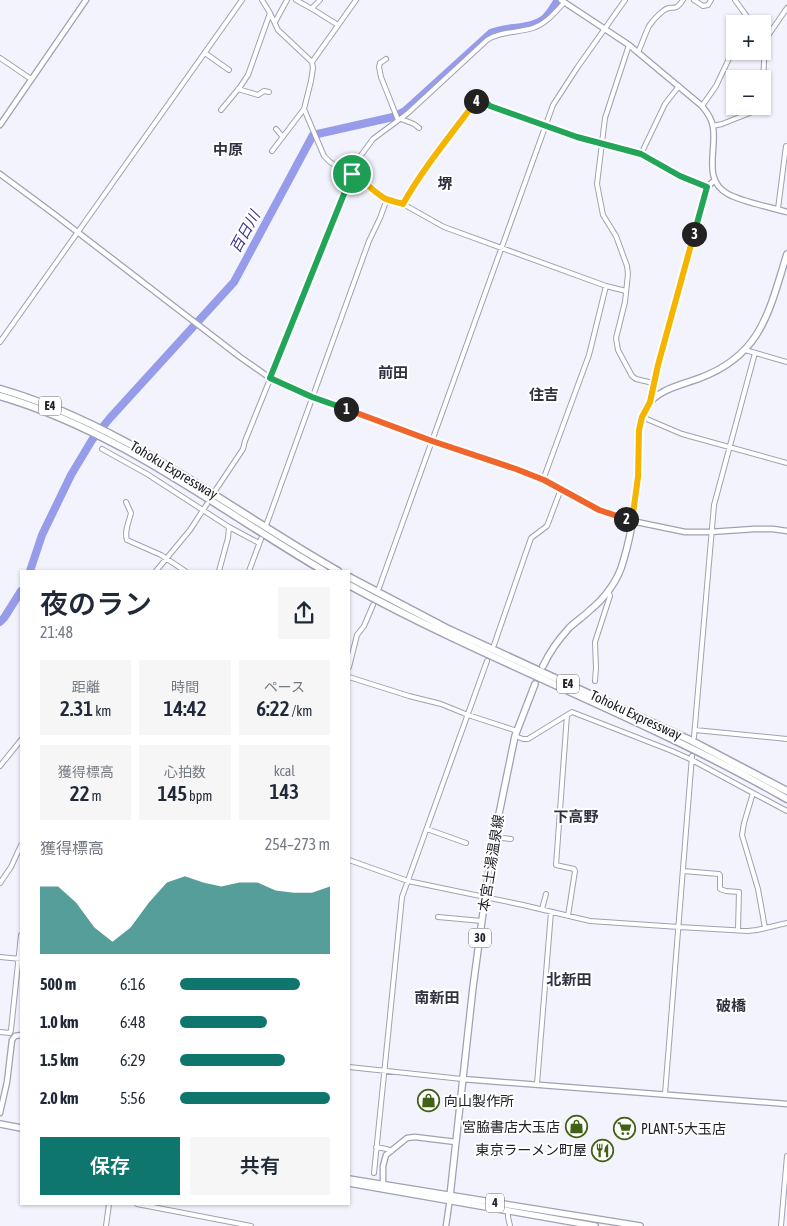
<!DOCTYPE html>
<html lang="ja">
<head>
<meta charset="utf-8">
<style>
	body { margin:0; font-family:"Asap Condensed","Noto Sans JP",sans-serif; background:#f6f6f7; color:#1f2937; height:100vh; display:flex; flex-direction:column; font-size:19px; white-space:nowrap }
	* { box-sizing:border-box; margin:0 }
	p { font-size:16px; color:#747a83 }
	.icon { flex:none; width:28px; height:28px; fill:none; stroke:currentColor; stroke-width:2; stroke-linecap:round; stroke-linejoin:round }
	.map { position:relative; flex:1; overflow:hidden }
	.side { position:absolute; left:20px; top:570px; width:330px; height:635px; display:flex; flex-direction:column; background:#fff; border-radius:0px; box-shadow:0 1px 4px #0004 }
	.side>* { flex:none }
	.tools { position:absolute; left:726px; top:15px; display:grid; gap:10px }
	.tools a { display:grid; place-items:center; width:45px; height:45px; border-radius:0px; background:#fff; box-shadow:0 1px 4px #0004; font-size:25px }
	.pin { position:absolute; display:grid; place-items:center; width:42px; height:42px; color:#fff; margin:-21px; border:2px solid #fff; border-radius:50%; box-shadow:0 1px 5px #0007 }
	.km { position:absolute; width:25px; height:25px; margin:-12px; border-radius:50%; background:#222; color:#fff; font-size:14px; line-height:25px; text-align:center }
	.round { display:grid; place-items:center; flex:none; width:52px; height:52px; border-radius:0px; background:#f6f6f7 }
	.summary { display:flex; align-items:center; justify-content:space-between; height:85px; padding:0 20px }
	h1 { font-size:28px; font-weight:600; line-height:38px }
	.stats { display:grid; grid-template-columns:repeat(3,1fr); gap:8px; height:85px; padding:5px 20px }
	.stats div { display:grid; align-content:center; border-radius:0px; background:#f6f6f7; text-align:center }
	.stats b { font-size:21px; font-weight:600 }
	.stats small { font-size:14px; font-weight:400 }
	.stats p { font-size:14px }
	.chart { height:140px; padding:10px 20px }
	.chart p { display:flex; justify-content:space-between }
	.chart svg { width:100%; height:90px; margin-top:5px; fill:#0f766e; opacity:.7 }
	.button { display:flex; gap:10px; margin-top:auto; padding:10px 20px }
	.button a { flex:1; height:58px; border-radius:0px; background:#0f766e; color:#fff; font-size:20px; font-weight:600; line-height:58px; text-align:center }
	.button a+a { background:#f6f6f7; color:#1f2937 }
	ul { padding:0 20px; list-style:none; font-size:16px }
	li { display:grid; grid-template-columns:80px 60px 1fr; align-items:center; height:38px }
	li i { height:12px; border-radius:6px; background:#0f766e }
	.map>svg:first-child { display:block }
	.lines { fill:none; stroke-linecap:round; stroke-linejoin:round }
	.river { stroke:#969cea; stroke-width:8 }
	.minor-casing { stroke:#9fa1b5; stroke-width:6 }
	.tertiary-casing { stroke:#9fa1b5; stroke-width:7 }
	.primary-casing { stroke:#9fa1b5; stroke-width:8 }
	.trunk-casing { stroke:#9fa1b5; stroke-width:8 }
	.motorway-casing { stroke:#9fa1b5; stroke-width:9 }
	.minor { stroke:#fff; stroke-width:4 }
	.tertiary { stroke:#fff; stroke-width:4.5 }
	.primary { stroke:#fff; stroke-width:5.5 }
	.trunk { stroke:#fff; stroke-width:5.5 }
	.motorway { stroke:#fff; stroke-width:6 }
	.split-1-casing { stroke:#fff; stroke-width:10 }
	.split-2-casing { stroke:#fff; stroke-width:10 }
	.split-3-casing { stroke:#fff; stroke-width:10 }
	.split-4-casing { stroke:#fff; stroke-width:10 }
	.split-5-casing { stroke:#fff; stroke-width:10 }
	.split-1 { stroke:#22a559; stroke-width:6 }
	.split-2 { stroke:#f0652b; stroke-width:6 }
	.split-3 { stroke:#f5b400; stroke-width:6 }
	.split-4 { stroke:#22a559; stroke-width:6 }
	.split-5 { stroke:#f5b400; stroke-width:6 }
	.labels { text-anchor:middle; stroke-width:4; stroke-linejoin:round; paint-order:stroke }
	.shield { fill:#fff; stroke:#636469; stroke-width:1 }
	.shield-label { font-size:12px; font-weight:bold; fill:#202129 }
	.street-label { font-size:14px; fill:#202129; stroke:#fff }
	.poi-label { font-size:14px; fill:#202129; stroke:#fff; text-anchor:start }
	.neighbourhood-label { font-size:15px; font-weight:bold; fill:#303242; stroke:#fff }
	.water-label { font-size:15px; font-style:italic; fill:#39338d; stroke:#fff }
</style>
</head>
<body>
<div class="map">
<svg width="787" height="1226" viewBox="0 0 787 1226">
	<rect width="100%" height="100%" fill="#f2f3fc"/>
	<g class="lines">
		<path class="river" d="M30,571L42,535L71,475L92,440L110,418L234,282L313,135L393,117L405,111L491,33C507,26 530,30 544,19C550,14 554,6 558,0
			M0,622L4,618L21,591"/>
		<defs>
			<path id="minor" d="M262,0L270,13L278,30L312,62L313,68L311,81L304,109L272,151
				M296,0L314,10L338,25
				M694,0L703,6L708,5L711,0
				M735,0L748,18L755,24
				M312,8L320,0
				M275,22L287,0
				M762,30L769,34
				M629,45L605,118L597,184L603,215L616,236L627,266L628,274L625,302L616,338L618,350L632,376L636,379L653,383
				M638,52C642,44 645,34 649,26C653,20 658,15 663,11C672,3 674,14 683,0
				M205,53L229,70
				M0,58L31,79
				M386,59L380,63L379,67L381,77L398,120
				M312,62L356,0
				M238,89L258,95L264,91L269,92
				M702,106L716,86L735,46
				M762,106L765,40L787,8
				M304,109L321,149L324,156L330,162L344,171L352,174L364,181L375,192L387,199L403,204L444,227L606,286L626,291
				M221,110L240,87L248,75L270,13
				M401,119L414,124L419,128
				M713,126L722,124L760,109L762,106
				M276,129L283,137
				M641,154L665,104L679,86
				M403,204C425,165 454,132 480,96L490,105L577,137L641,154L680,177L707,187
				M778,209L786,146
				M0,342L242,0
				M745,350L787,362
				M642,417L682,434L787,463
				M102,449L147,474L229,527L228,538L219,571
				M543,480L589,355L606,286
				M215,491L243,449L245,441L332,226L359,158L373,139L408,113L487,40C501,31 517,33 533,28C546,24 555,12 564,3
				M126,502L131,513C129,522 124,531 127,540L161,555L185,571
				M267,523L369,241L380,218L387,199
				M229,527L259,543
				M156,571L190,530L207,504
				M249,571L261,539
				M379,588L553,105L577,68L625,0
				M494,645L531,538L547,526L561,489
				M349,667L357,635L364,626L373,605
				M349,677L409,696L441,704L468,715L517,731
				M595,681L596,668L595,642L610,596L608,591
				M695,730L787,739
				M515,736L523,739H528L567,715
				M694,737L714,505L755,353
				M0,766L21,740
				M753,793L787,811
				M427,829L466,843
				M494,837L511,839
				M349,860L408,881L523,905L590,921L679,927L748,931L757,930L787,923
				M683,871L719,874L720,875V889L726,891L739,892L738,930
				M0,883L11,867L21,845
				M542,909L546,894
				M568,916L575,871L574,869L556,865L567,715L572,712L672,751L692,760L753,793L744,823L742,835L758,889L765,928
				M438,917L482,921
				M0,957L21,959
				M0,1032L10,1033L11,1030L21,935
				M349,1067L462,1079
				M537,1084L551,912
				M665,1094L692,756
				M376,1147L387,1149L391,1151
				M374,1173L402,897L487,661
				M137,1204L251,1226
				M508,1210V1217L510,1226
				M106,1226L109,1204
				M781,1226L787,1156"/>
			<path id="tertiary" d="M561,0L629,45L702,106C707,112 712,119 713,127C717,150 702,180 728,194C742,202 770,207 787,212
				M0,125L86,0
				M0,174L54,214L240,357L270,378L312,397L536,477L599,510L632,521L685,532H710L754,529H773L787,531
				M650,402L658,365L707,187L715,180
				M462,1079L787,1104
				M0,1113L7,1082L12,1040L15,1036L21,1035
				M383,1184V1166L386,1155L407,1138L415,1137L456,1142
				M446,1226L450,1198"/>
			<path id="primary" d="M543,666C550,651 558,640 569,628C575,622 583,617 589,611C604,599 618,581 623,562C631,536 636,503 638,476C639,453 634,427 647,406C658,389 682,385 700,378C762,355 769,311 787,254
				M450,1196L473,987L487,883L493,843L515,736L535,684"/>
			<path id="trunk" d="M0,1124L21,1128
				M349,1179L640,1226
				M349,1183C431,1197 513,1211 595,1226"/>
			<path id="motorway" d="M0,389C125,425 227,508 338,571
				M0,396C120,431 218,509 324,571
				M349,577L446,628L690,740L787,791
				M349,585C491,663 646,718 787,799"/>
		</defs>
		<use href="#minor" class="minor-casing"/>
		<use href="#tertiary" class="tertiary-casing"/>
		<use href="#primary" class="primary-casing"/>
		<use href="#trunk" class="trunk-casing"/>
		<use href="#motorway" class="motorway-casing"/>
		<use href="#minor" class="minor"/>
		<use href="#tertiary" class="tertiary"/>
		<use href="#primary" class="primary"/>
		<use href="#trunk" class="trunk"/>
		<use href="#motorway" class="motorway"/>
	</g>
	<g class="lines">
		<defs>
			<path id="split-1" d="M346,409L312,397L270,378L352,174"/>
			<path id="split-2" d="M346,409L432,441L516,469L544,480L599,510L626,519"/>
			<path id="split-3" d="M626,519L632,521L638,477L639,430L642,417L650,402L658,365L694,234"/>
			<path id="split-4" d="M476,101L480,96L490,106L577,137L641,154L680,176L707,187L694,234"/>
			<path id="split-5" d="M352,174C364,181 373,191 384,198C390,201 397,202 403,204C424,167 451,135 476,101"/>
		</defs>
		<use href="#split-1" class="split-1-casing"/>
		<use href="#split-2" class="split-2-casing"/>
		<use href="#split-3" class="split-3-casing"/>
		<use href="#split-4" class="split-4-casing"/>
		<use href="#split-5" class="split-5-casing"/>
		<use href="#split-1" class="split-1"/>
		<use href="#split-2" class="split-2"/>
		<use href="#split-3" class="split-3"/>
		<use href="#split-4" class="split-4"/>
		<use href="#split-5" class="split-5"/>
	</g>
	<defs>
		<symbol id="shop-ring" viewBox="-11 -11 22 22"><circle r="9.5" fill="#fff" stroke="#416116" stroke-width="1.5"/><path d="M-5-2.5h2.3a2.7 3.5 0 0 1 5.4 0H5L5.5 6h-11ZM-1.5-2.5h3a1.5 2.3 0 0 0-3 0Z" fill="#416116"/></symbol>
		<symbol id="supermarket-ring" viewBox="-11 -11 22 22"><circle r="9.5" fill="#fff" stroke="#416116" stroke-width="1.5"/><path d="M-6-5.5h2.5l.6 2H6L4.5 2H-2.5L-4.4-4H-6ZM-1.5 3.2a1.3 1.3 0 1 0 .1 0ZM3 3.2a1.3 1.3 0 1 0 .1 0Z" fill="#416116"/></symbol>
		<symbol id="restaurant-ring" viewBox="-11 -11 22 22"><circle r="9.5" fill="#fff" stroke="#416116" stroke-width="1.5"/><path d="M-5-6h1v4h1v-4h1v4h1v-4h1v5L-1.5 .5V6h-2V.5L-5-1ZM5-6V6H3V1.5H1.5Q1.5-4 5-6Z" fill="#416116"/></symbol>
	</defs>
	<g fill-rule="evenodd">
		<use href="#shop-ring" x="416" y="1088" width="25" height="25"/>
		<use href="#shop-ring" x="564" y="1114" width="25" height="25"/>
		<use href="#supermarket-ring" x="612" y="1116" width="25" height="25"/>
		<use href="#restaurant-ring" x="590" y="1138" width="25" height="25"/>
	</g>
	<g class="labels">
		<g class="shield">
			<rect x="39" y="396.5" width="22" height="19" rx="4"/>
			<rect x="557" y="674.5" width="22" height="19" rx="4"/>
			<rect x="469" y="928.5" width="22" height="19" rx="4"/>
			<rect x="486" y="1193.5" width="18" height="19" rx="4"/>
		</g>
		<g class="shield-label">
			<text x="50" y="410">E4</text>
			<text x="568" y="688">E4</text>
			<text x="480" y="942">30</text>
			<text x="495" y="1207">4</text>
		</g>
		<g class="street-label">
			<text transform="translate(174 470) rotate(31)" y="5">Tohoku Expressway</text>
			<text transform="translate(636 715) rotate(25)" y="5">Tohoku Expressway</text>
			<text transform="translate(491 863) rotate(-81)" y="5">本宮土湯温泉線</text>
		</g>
		<g class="poi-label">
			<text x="444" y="1106">向山製作所</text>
			<text x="560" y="1132" text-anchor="end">宮脇書店大玉店</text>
			<text x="641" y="1134">PLANT-5大玉店</text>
			<text x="587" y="1155" text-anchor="end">東京ラーメン町屋</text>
		</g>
		<g class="neighbourhood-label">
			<text x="228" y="155">中原</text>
			<text x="445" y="189">堺</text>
			<text x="393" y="378">前田</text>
			<text x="544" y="400">住吉</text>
			<text x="576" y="822">下高野</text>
			<text x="569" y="985">北新田</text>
			<text x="437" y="1003">南新田</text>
			<text x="731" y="1011">破橋</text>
		</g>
		<g class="water-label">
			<text transform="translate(245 232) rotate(-61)" y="5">百日川</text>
		</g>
	</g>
</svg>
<div class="tools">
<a>+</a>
<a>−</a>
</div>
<div class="pin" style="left:352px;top:174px;background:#1e9e55"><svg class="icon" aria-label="arrive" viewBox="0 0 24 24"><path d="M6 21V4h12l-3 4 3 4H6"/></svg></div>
<b class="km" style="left:346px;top:409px">1</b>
<b class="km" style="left:626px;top:519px">2</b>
<b class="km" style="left:694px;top:234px">3</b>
<b class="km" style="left:476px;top:101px">4</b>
<section class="side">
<div class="summary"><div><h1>夜のラン</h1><p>21:48</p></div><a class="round"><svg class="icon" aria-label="share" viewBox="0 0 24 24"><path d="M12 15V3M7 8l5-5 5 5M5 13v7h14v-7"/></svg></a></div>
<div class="stats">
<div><p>距離</p><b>2.31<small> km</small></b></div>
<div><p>時間</p><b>14:42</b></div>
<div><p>ペース</p><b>6:22<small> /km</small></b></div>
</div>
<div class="stats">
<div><p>獲得標高</p><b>22<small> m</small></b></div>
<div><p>心拍数</p><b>145<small> bpm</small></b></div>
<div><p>kcal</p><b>143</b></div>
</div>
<div class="chart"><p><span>獲得標高</span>254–273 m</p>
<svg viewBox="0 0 160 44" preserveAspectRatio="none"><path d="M0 44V11L10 11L20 19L30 31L40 38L50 31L60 19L70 9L80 6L90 9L100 11L110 9L120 9L130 13L140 14L150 14L160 11V44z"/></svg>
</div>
<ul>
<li><b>500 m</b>6:16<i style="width:80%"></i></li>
<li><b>1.0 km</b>6:48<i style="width:58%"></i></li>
<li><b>1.5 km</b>6:29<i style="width:70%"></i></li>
<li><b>2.0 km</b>5:56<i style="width:100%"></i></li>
</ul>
<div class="button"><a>保存</a><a>共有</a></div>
</section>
</div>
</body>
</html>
